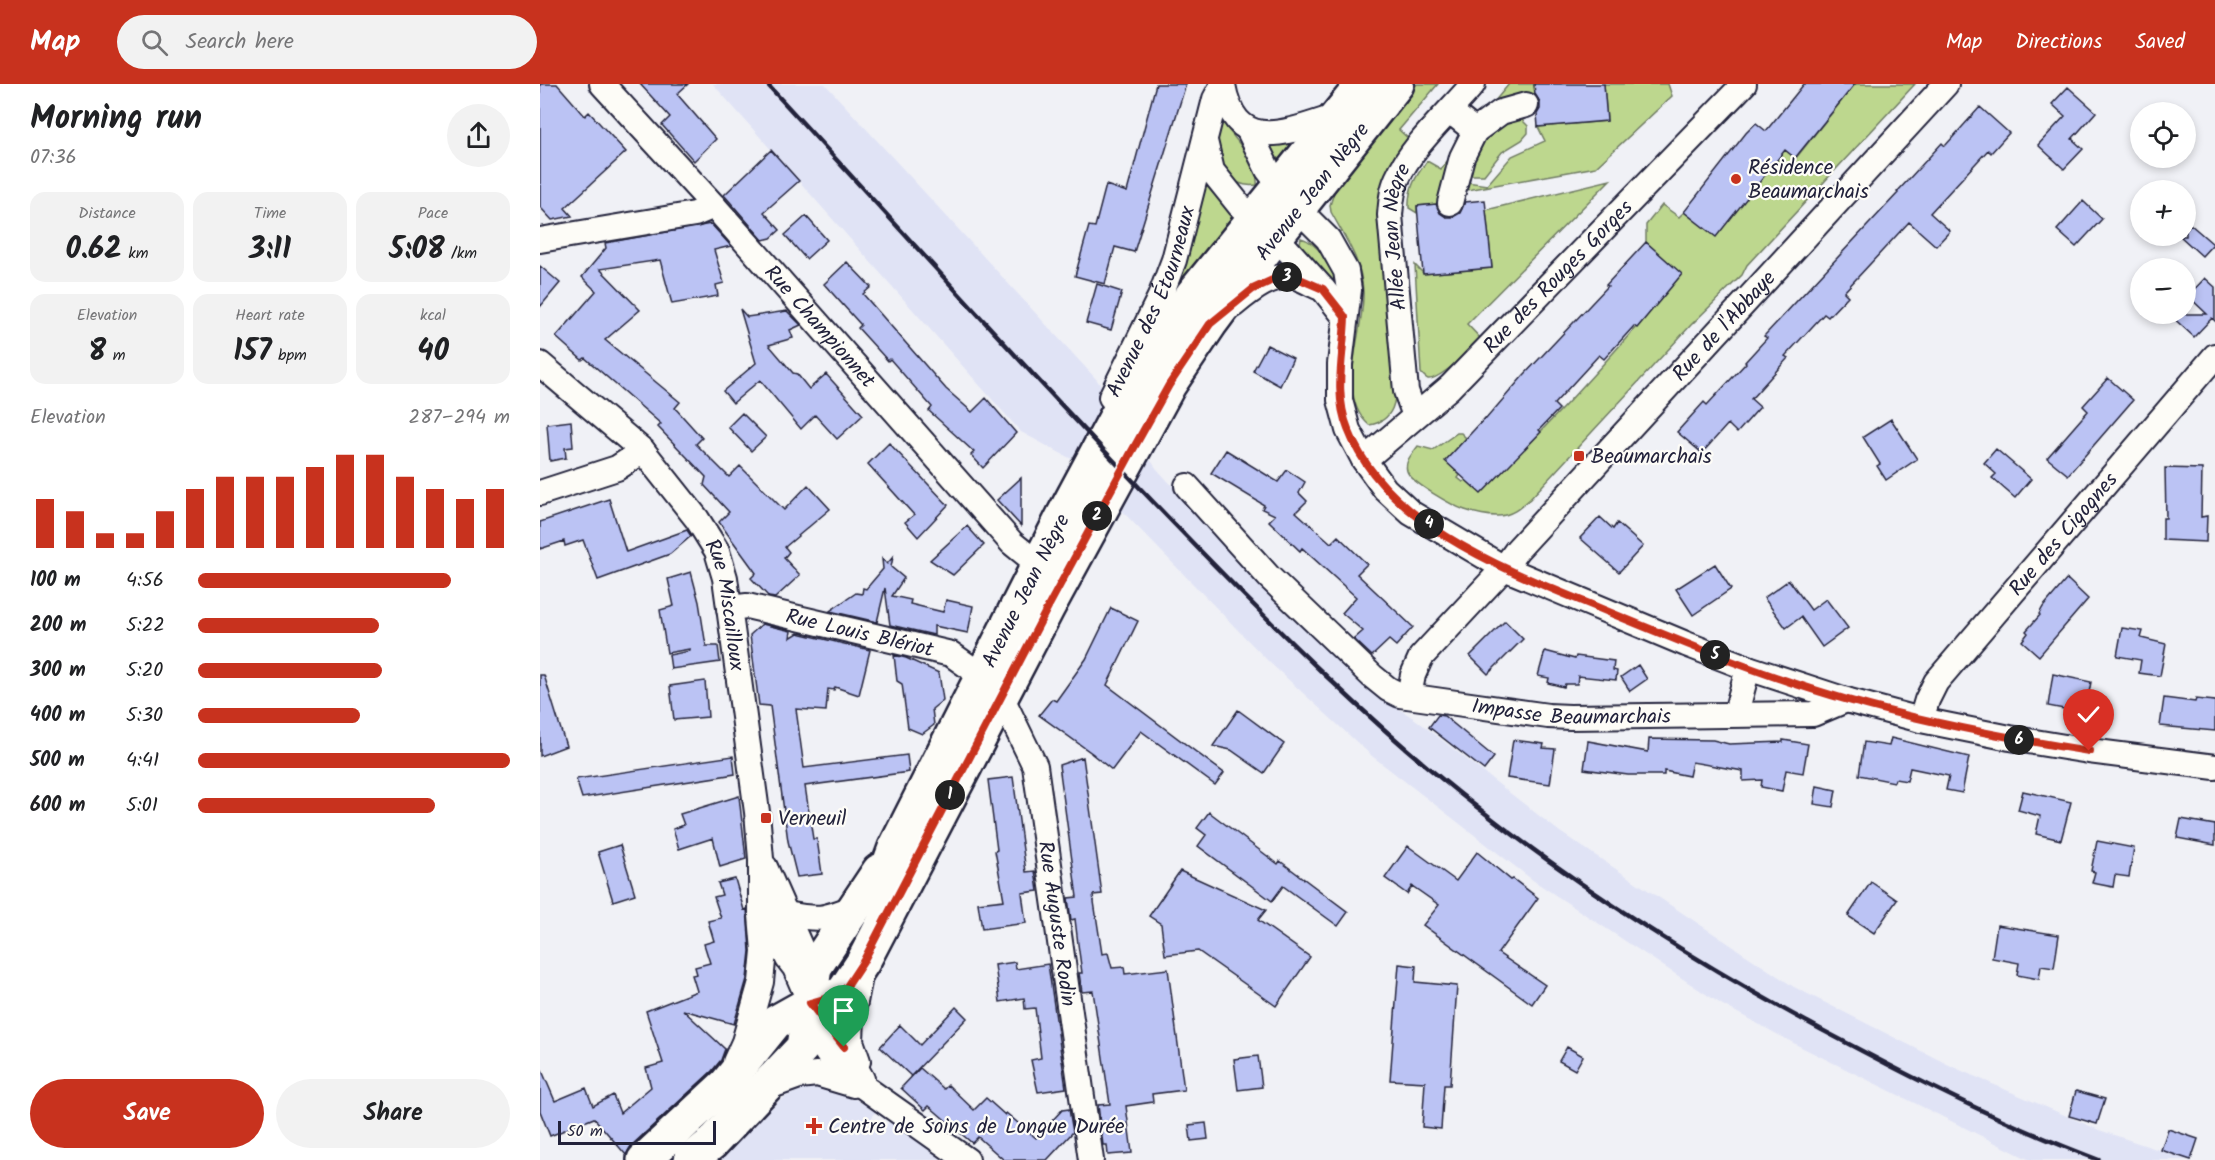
<!DOCTYPE html>
<html lang="en">
<head>
<meta charset="utf-8">
<style>
	body { margin:0; font-family:Kalam,sans-serif; background:#f2f2f2; color:#202124; height:100vh; display:flex; flex-direction:column; font-size:22px; white-space:nowrap }
	* { box-sizing:border-box; margin:0 }
	p { font-size:20px; color:#757577 }
	.icon { flex:none; width:33px; height:33px; fill:none; stroke:currentColor; stroke-width:2; stroke-linecap:round; stroke-linejoin:round }
	.map { position:relative; flex:1; overflow:hidden }
	.side { display:flex; flex-direction:column; background:#fff; width:540px }
	.side>* { flex:none }
	.controls { position:absolute; left:1590px; top:18px; display:grid; gap:12px }
	.controls a { display:grid; place-items:center; width:66px; height:66px; border-radius:50%; background:#fff; box-shadow:0 3px 9px #0003; font-size:30px }
	.scale { position:absolute; left:18px; bottom:15px; width:158px; box-sizing:border-box; padding-left:6px; border:3px solid #22223b; border-top:0; font-size:16px; line-height:21px; white-space:nowrap; color:#22223b; -webkit-text-stroke:4px #fdfcf7; paint-order:stroke }
	.pin { position:absolute; display:grid; place-items:center; width:51px; height:51px; color:#fff; margin:-62px -26px; border-radius:50% 50% 50% 0; rotate:-45deg; box-shadow:0 0 6px #0007 }
	.pin .icon { rotate:45deg }
	.km { position:absolute; width:30px; height:30px; margin:-15px; border-radius:50%; background:#222; color:#fff; font-size:16px; line-height:30px; text-align:center }
	.round { display:grid; place-items:center; flex:none; width:63px; height:63px; border-radius:32px; background:#f2f2f2 }
	.overview { display:flex; align-items:center; justify-content:space-between; height:102px; padding:0 30px }
	h1 { font-size:33px; font-weight:800; line-height:45px }
	.metrics { display:grid; grid-template-columns:repeat(3,1fr); gap:9px; height:102px; padding:6px 30px }
	.metrics div { display:grid; align-content:center; border-radius:15px; background:#f2f2f2; text-align:center }
	.metrics b { font-size:30px; font-weight:800 }
	.metrics small { font-size:16px; font-weight:400 }
	.metrics p { font-size:16px }
	.chart { height:168px; padding:12px 30px }
	.chart p { display:flex; justify-content:space-between }
	.chart svg { width:100%; height:108px; margin-top:6px; stroke:#c8321e; stroke-width:6 }
	.action { display:flex; gap:12px; margin-top:auto; padding:12px 30px }
	.action a { flex:1; height:69px; border-radius:36px; background:#c8321e; color:#fff; font-size:24px; font-weight:800; line-height:69px; text-align:center }
	.action a+a { background:#f2f2f2; color:#202124 }
	ul { padding:0 30px; list-style:none; font-size:20px }
	li { display:grid; grid-template-columns:96px 72px 1fr; align-items:center; height:45px }
	li i { height:15px; border-radius:8px; background:#c8321e }
	header { display:flex; align-items:center; gap:36px; box-sizing:border-box; height:84px; padding:0 30px; background:#c8321e; color:#fff }
	header strong { font-size:28px }
	nav { display:flex; gap:33px; margin-inline-start:auto; font-size:21px }
	.search { width:420px; height:54px; background:#f2f2f2; display:flex; align-items:center; gap:15px; box-sizing:border-box; padding:0 21px; border-radius:33px; color:#757577; font-size:22px }
	main { display:flex; flex:1; min-height:0 }
	.map>svg:first-child { display:block }
	.built { fill:#e0e3f5 }
	.green { fill:#bdd78e; stroke:#707c64; stroke-width:1.5 }
	.building { fill:#bbc3f4; stroke:#22223b; stroke-width:1.5 }
	.lines { fill:none; stroke-linecap:round; stroke-linejoin:round }
	.minor-casing { stroke:#22223b; stroke-width:28 }
	.secondary-casing { stroke:#22223b; stroke-width:38 }
	.minor { stroke:#fdfcf7; stroke-width:24 }
	.secondary { stroke:#fdfcf7; stroke-width:33 }
	.rail { stroke:#22223b; stroke-width:4.5 }
	.route-casing { stroke:#fff; stroke-width:12 }
	.route { stroke:#c8321e; stroke-width:8 }
	.poi-dot { fill:#c8321e; stroke:#fdfcf7; stroke-width:2 }
	.labels { text-anchor:middle; stroke-width:4.5; stroke-linejoin:round; paint-order:stroke }
	.poi-label { font-size:21px; fill:#22223b; stroke:#fdfcf7; text-anchor:start }
	.street-label { font-size:21px; fill:#22223b; stroke:#fdfcf7 }
</style>
</head>
<body>
<header>
<strong>Map</strong>
<div class="search"><svg class="icon" aria-label="search" viewBox="0 0 24 24"><circle cx="10" cy="10" r="6"/><path d="M15 15l6 6"/></svg>Search here</div>
<nav><a>Map</a><a>Directions</a><a>Saved</a></nav>
</header>
<main>
<section class="side">
<div class="overview"><div><h1>Morning run</h1><p>07:36</p></div><a class="round"><svg class="icon" aria-label="share" viewBox="0 0 24 24"><path d="M12 15V3M7 8l5-5 5 5M5 13v7h14v-7"/></svg></a></div>
<div class="metrics">
<div><p>Distance</p><b>0.62<small> km</small></b></div>
<div><p>Time</p><b>3:11</b></div>
<div><p>Pace</p><b>5:08<small> /km</small></b></div>
</div>
<div class="metrics">
<div><p>Elevation</p><b>8<small> m</small></b></div>
<div><p>Heart rate</p><b>157<small> bpm</small></b></div>
<div><p>kcal</p><b>40</b></div>
</div>
<div class="chart"><p><span>Elevation</span>287–294 m</p>
<svg viewBox="0 0 160 44" preserveAspectRatio="none"><path d="M5 44V24M15 44V29M25 44V38M35 44V38M45 44V29M55 44V20M65 44V15M75 44V15M85 44V15M95 44V11M105 44V6M115 44V6M125 44V15M135 44V20M145 44V24M155 44V20"/></svg>
</div>
<ul>
<li><b>100 m</b>4:56<i style="width:81%"></i></li>
<li><b>200 m</b>5:22<i style="width:58%"></i></li>
<li><b>300 m</b>5:20<i style="width:59%"></i></li>
<li><b>400 m</b>5:30<i style="width:52%"></i></li>
<li><b>500 m</b>4:41<i style="width:100%"></i></li>
<li><b>600 m</b>5:01<i style="width:76%"></i></li>
</ul>
<div class="action"><a>Save</a><a>Share</a></div>
</section>
<div class="map">
<svg width="1675" height="1076" viewBox="0 0 1675 1076">
	<rect width="100%" height="100%" fill="#f0f1f6"/>
	<filter id="ink" filterUnits="userSpaceOnUse"><feTurbulence type="fractalNoise" baseFrequency=".0167" numOctaves="2"/><feDisplacementMap in="SourceGraphic" scale="12" xChannelSelector="R" yChannelSelector="G"/><feConvolveMatrix kernelMatrix="1 2 1 2 8 2 1 2 1" color-interpolation-filters="sRGB"/></filter>
	<g filter="url(#ink)">
		<path class="built" d="M173,0H285L557,296L616,384L699,475L832,608L875,635L1020,748L1254,903L1413,983L1559,1046L1649,1076H1490L1261,963L1181,920L994,797L832,672L729,578L582,427L593,408L481,348Z
			M281,1004L310,1012L336,1027L330,1037L342,1046L350,1037L405,1076H174L240,1016L261,1005Z"/>
		<path class="green" d="M877,0H898L859,46L871,57L845,98L857,294C856,315 855,337 829,341C794,311 825,247 823,208C822,177 805,154 791,128L790,121L797,99Z
			M969,0H994L995,10L972,15L944,30Z
			M1064,0H1128L1132,12L1056,83L922,107L927,98L947,101L972,72L1005,57L998,43L1067,37Z
			M1315,0H1375L1207,181L1202,191L1151,241L990,415C980,424 971,432 957,432C947,432 934,429 925,426C913,422 870,398 867,387C864,377 873,369 878,362L893,366L917,349H921L926,354L906,377L920,391L918,394L923,398L926,396L941,409C1010,339 1078,267 1141,190L1106,158V141L1122,121L1139,133L1144,128L1245,66L1256,74Z
			M980,34L988,42V49L982,56L962,68L944,91H932L925,86L932,63L960,36Z
			M681,39L684,40C697,58 719,79 717,101C689,105 682,83 673,61Z
			M756,55L757,58L740,79L725,62L742,61Z
			M922,58L902,120L877,122V129L869,124C868,104 876,92 887,77L901,85Z
			M1070,96L927,240L942,256C933,264 899,297 888,295C885,294 883,291 881,289L875,181L884,190L952,184L946,126Z
			M663,98L693,131L692,136L631,215Z
			M761,154C778,158 792,183 797,198L792,200L770,175L760,159Z"/>
		<path class="building" d="M0,0H17L45,32L49,28L86,68L25,124L32,132L12,136L0,123Z
			M100,0H148L137,10L176,55L154,77L122,41L130,33Z
			M616,0H646L594,168L575,163L565,200L535,192L549,142L555,143L566,101L587,108Z
			M994,0H1064L1067,37L998,43L997,30L1000,25V18L995,10Z
			M1264,0H1315L1255,74L1245,66L1176,153L1144,128L1206,49L1216,39L1226,47Z
			M1528,3L1556,28L1532,55L1543,65L1524,85L1498,61L1525,32L1512,20Z
			M1440,23L1469,49L1451,69L1448,66L1390,129L1410,147L1396,162L1369,138L1304,208L1308,212L1288,233L1284,230L1245,272L1248,274L1211,315L1220,323L1197,349L1188,340L1162,369L1137,348L1164,318L1167,321L1206,279L1205,278L1227,254L1224,252L1358,109L1357,108L1402,59L1405,62Z
			M231,66L259,97L224,128L240,146L231,154L223,156L184,111Z
			M945,116L952,184L883,190L877,122L896,120L900,129L906,133H913L920,129L925,118Z
			M1543,117L1562,135L1536,163L1517,146Z
			M266,132L287,156L266,175L245,151Z
			M171,140L191,162L174,166L184,199L176,201L178,212L132,220L120,176L60,185L100,226L65,256L140,318L135,324L162,354L156,360L189,393L200,382L244,426L268,401L290,425L245,463L249,468L244,474L260,491L235,514L229,513L211,494L216,489L179,438L189,428L164,401L166,393L118,343L121,340L45,274L42,276L16,253L56,207L42,193L66,164L65,159Z
			M1650,140L1673,160L1662,172L1640,152H1646V146Z
			M1106,158L1142,190L1097,244L1094,242L1064,275L1059,271L1014,320L1019,325L999,346L1001,348L941,410L905,377L945,334L946,335L983,292L1068,202L1066,201Z
			M307,178L331,203L323,210L406,305L432,328L446,314L476,349L443,384L431,371L434,368L389,327L392,323L350,275L348,277L318,244L321,241L284,200Z
			M0,182L20,199L0,223Z
			M1665,194L1675,203V237L1672,234L1654,253L1629,230H1667L1648,212Z
			M557,200L582,208L571,246L546,239Z
			M200,225L207,233L247,227L261,241L250,246L253,254L229,261L253,289L257,290L269,305L286,290L323,331L297,355L275,331L261,345L220,296L193,319L183,307L216,279Z
			M727,261L753,274L740,302L713,287Z
			M1568,294L1593,316L1528,391L1507,374L1548,327L1543,322Z
			M202,329L226,353L211,367L188,343Z
			M1351,335L1377,375L1346,396L1337,382L1340,380L1323,353Z
			M31,337L33,363L25,364L26,374L10,377L7,340Z
			M349,359L408,421L378,453L365,438L374,431L328,380Z
			M1456,365L1491,395L1475,414L1452,394L1456,390L1444,379Z
			M686,366L738,398L747,386L765,398L759,409L767,417L756,428L791,459L798,452L827,480L817,490L873,543L856,562L849,556L832,572L814,555L823,547L802,529L816,513L762,464L760,467L729,437L735,431L722,425L724,421L671,389Z
			M1625,384L1662,385L1661,433L1667,432L1666,458L1623,456V434H1626Z
			M481,394V442L457,416Z
			M69,415L86,468L147,446L151,452L130,470L58,496L43,456L25,462L24,457L0,465V438Z
			M1060,433L1073,445L1077,439L1103,462L1079,488L1040,454Z
			M427,442L444,461L413,491L390,476Z
			M353,473L351,483L364,494L352,512L371,516L370,520L403,528L406,516L433,522L428,549L394,542V551L350,541L345,504L337,538L290,527L316,509L322,510L323,504L326,505L343,485L342,475L347,480Z
			M1175,480L1191,505L1153,531L1136,505Z
			M151,488L159,518L166,562H178L180,578L131,585L129,571L150,567V565L127,569L120,526L134,522L128,495Z
			M1527,495L1548,515L1499,572L1482,557L1488,549L1486,547L1500,531L1499,530L1503,523Z
			M1249,496L1271,526L1286,515L1308,544L1282,563L1261,533L1246,544L1224,514Z
			M571,524L598,537L567,601L684,689L675,701L601,647L572,686L552,670H553L499,631L512,615L516,617L546,575Z
			M965,537L983,555L948,590L930,572Z
			M222,540L251,547L250,554L258,549L330,566L319,611L295,603L294,606L288,605L286,627L256,625L264,684L367,671L369,688L265,702L273,755H277L282,790L257,793L248,757L230,622L219,621L210,551Z
			M1582,544L1603,547L1601,554L1626,560L1620,592L1599,589L1601,576L1577,572Z
			M1005,567L1035,575L1036,572L1074,577L1073,586L1077,587L1076,596L1038,592L1037,600H1025L1024,603L1008,599L1009,594L998,592Z
			M354,571L366,574L399,589L403,616L392,625L394,641L382,650L368,644L362,600L357,597Z
			M1098,581L1107,595L1090,607L1081,593Z
			M1513,590L1551,598L1545,629L1508,622Z
			M0,591H4L26,662L0,672Z
			M165,597L168,633L134,636L130,602Z
			M1624,614L1655,618L1656,615L1675,617V647L1620,642Z
			M698,626L744,660L724,689L691,666L673,662Z
			M898,631L904,632L954,673L944,686L889,643Z
			M1351,654L1429,673L1422,709L1406,706L1409,692L1370,684L1367,697L1355,695L1354,698L1319,691L1324,658L1349,662Z
			M1109,655L1173,656L1189,660L1243,658V656L1268,660L1263,689L1246,686L1242,707L1221,703L1222,696L1203,697V687L1152,678L1149,692L1124,687V691H1088L1044,685L1048,657L1108,668Z
			M973,656L1004,660L1003,664L1015,665L1010,700L967,694Z
			M193,672L195,690L42,714L36,695Z
			M543,673L562,810L553,811L562,870L568,869L572,884L584,883L585,890L628,885L644,1006L612,1010L613,1018L586,1022L592,1069L568,1071L567,1061H563L558,1021L570,1020L553,907L542,908L539,889H542L538,860L535,835L531,836L528,814L537,813L519,681Z
			M473,693L486,788L495,787L498,807L482,809L486,839L442,845L438,819L464,816L455,767L457,766L448,696Z
			M1277,702L1296,706L1293,723L1274,720Z
			M1483,707L1531,718L1521,756L1496,750L1500,732L1478,726Z
			M199,712L206,775L180,783L173,754L139,765L133,745L144,741L140,730Z
			M669,728L738,780L740,777L808,828L798,842L743,802L732,817L658,762L666,751L657,744Z
			M1641,735L1675,741V761L1637,754Z
			M1557,757L1594,764L1589,793L1575,791L1573,803L1552,799L1555,788L1551,787Z
			M80,761L95,810L73,817L58,768Z
			M868,762L916,797L937,768L971,796L973,795L998,814L958,869L1005,901L992,920L883,841L899,821L872,802L867,810L845,794Z
			M640,787L726,826L718,836L770,873L736,922L658,867L625,871L621,840L609,832Z
			M195,795L204,826L207,825L210,867L207,895L194,940L143,926L185,965L181,976L172,987L91,1062L86,1071L54,1034L10,1052L0,1027V982L15,1017L46,1004L53,1022L73,1011L80,1029L111,1003L106,984L123,979L106,927L157,907L152,891L157,890L155,883L170,879L164,860L174,857L168,837L181,834L174,813L182,811L178,799Z
			M1331,798L1357,816L1334,849L1308,832Z
			M1457,841L1519,851L1514,884L1501,882L1499,895L1477,891L1479,879L1452,874Z
			M475,878L476,885L508,880L526,1004L498,1008L491,976L501,974L495,924L485,925L484,914L460,918L455,881Z
			M859,880L876,882L875,898L917,902L910,1001H904L901,1045L882,1043L885,998L850,996Z
			M416,923L427,934L371,992L340,963L360,941L380,961Z
			M1027,963L1043,972L1035,986L1019,977Z
			M718,972L722,1003L698,1006L694,975Z
			M380,984L404,1005L408,1001L434,1026L446,1014L465,1031L466,1029L496,1054L522,1026L529,1025L533,1048L507,1076H464L438,1053L432,1059L389,1022L385,1026L361,1004Z
			M1536,1007L1565,1015L1557,1040L1529,1032Z
			M666,1039L668,1055L651,1057L649,1041Z
			M1628,1045L1658,1055L1651,1076L1621,1066Z"/>
		<g class="lines">
			<defs>
				<g id="minor">
					<path id="s1" d="M62,0L174,122L472,459L498,480"/>
					<path d="M683,1C696,72 747,48 797,32"/>
					<path d="M910,27L935,47L961,28L986,21"/>
					<path d="M709,47L728,86L758,125L788,155L806,187L809,206L800,280V316L808,346L824,376L845,405L871,429L964,484L1146,560L1208,584L1306,616L1381,636L1470,654L1549,667L1675,683"/>
					<path d="M665,57L672,87L700,122L746,164L783,205L805,233"/>
					<path d="M910,119L922,73L935,47"/>
					<path d="M0,156L155,130L174,122"/>
					<path d="M692,222C708,209 732,188 756,193C763,195 771,200 778,203"/>
					<path id="s2" d="M0,280L103,367L157,435L177,467L185,494L217,728L221,775V831L224,867L221,898L204,958L195,978"/>
					<path id="s3" d="M571,313L620,213L634,176L675,15L683,0"/>
					<path id="s4" d="M875,332L866,307L850,131C851,119 852,106 857,95C872,61 909,29 933,0"/>
					<path id="s5" d="M824,376L910,303L1204,0"/>
					<path id="s6" d="M647,402L729,493L832,592L848,605L860,611L1008,632L1030,633L1273,630L1306,616"/>
					<path d="M0,409L77,384L103,367"/>
					<path id="s7" d="M189,524L207,522L411,570L442,592"/>
					<path id="s8" d="M461,612L495,682L551,1076"/>
					<path id="s9" d="M869,612L873,591L881,573L964,484L977,466L1406,0"/>
					<path d="M1196,629L1208,584"/>
					<path id="s10" d="M1381,636L1387,616L1396,598L1675,272"/>
					<path d="M225,783L264,871L267,896"/>
					<path d="M229,829L236,851L248,875L255,884L270,919L283,963L297,984L427,1076"/>
					<path d="M246,830C278,836 283,836 314,823"/>
					<path d="M282,934L304,963L322,995"/>
					<path d="M318,977L311,957L312,933L321,888"/>
					<path d="M226,1004L259,992L277,990L314,1001"/>
				</g>
				<g id="secondary">
					<path id="s11" d="M336,816L355,764L524,430L584,318L617,263L652,211L823,0"/>
					<path id="s12" d="M104,1076L186,1000L236,938L270,919L302,910L323,878L508,523L629,301L670,240L720,173L857,0"/>
					<path d="M151,1076L172,1059L263,963L275,883L339,787"/>
				</g>
			</defs>
			<use href="#minor" class="minor-casing"/>
			<use href="#secondary" class="secondary-casing"/>
			<use href="#minor" class="minor"/>
			<use href="#secondary" class="secondary"/>
			<path class="rail" d="M227,0C367,152 504,306 647,453C738,547 831,640 933,720C1054,815 1186,897 1322,967C1400,1008 1478,1046 1559,1076"/>
		</g>
	</g>
	<g class="lines" filter="url(#ink)">
		<defs>
			<path id="route" d="M304,963L270,919L302,910L323,878L508,523L591,369L629,301L670,240L713,205L737,194L755,193L783,205L805,233C804,271 793,308 808,345C845,442 971,488 1059,524C1141,558 1223,592 1308,616C1387,639 1468,654 1549,667"/>
		</defs>
		<use href="#route" class="route-casing"/>
		<use href="#route" class="route"/>
	</g>
	<g class="poi-dot">
		<circle cx="1196" cy="95" r="6"/>
		<rect x="1033" y="366" width="12" height="12" rx="3"/>
		<rect x="220" y="728" width="12" height="12" rx="3"/>
		<path d="M271 1033h6v6h6v6h-6v6h-6v-6h-6v-6h6z"/>
	</g>
	<g class="labels">
		<g class="poi-label">
			<text x="1208" y="90">Résidence<tspan x="1208" dy="24">Beaumarchais</tspan></text>
			<text x="1051" y="379">Beaumarchais</text>
			<text x="238" y="741">Verneuil</text>
			<text x="288" y="1049">Centre de Soins de Longue Durée</text>
		</g>
		<g class="street-label">
			<text dy="7" stroke="none"><textPath href="#s12" startOffset="1196">Avenue Jean Nègre</textPath></text>
			<text dy="7" stroke="none"><textPath href="#s4" startOffset="182">Allée Jean Nègre</textPath></text>
			<text dy="7" stroke="none"><textPath href="#s5" startOffset="267">Rue des Rouges Gorges</textPath></text>
			<text dy="7" stroke="none"><textPath href="#s3" startOffset="104">Avenue des Étourneaux</textPath></text>
			<text dy="7" stroke="none"><textPath href="#s1" startOffset="326">Rue Championnet</textPath></text>
			<text dy="7" stroke="none"><textPath href="#s9" startOffset="490">Rue de l'Abbaye</textPath></text>
			<text dy="7" stroke="none"><textPath href="#s10" startOffset="236">Rue des Cigognes</textPath></text>
			<text dy="7" stroke="none"><textPath href="#s11" startOffset="344">Avenue Jean Nègre</textPath></text>
			<text dy="7" stroke="none"><textPath href="#s2" startOffset="314">Rue Miscailloux</textPath></text>
			<text dy="7" stroke="none"><textPath href="#s7" startOffset="134">Rue Louis Blériot</textPath></text>
			<text dy="7" stroke="none"><textPath href="#s6" startOffset="472">Impasse Beaumarchais</textPath></text>
			<text dy="7" stroke="none"><textPath href="#s8" startOffset="237">Rue Auguste Rodin</textPath></text>
		</g>
	</g>
</svg>
<div class="controls">
<a><svg class="icon" aria-label="locate" viewBox="0 0 24 24"><circle cx="12" cy="12" r="6"/><path d="M12 2v4M12 18v4M2 12h4M18 12h4"/></svg></a>
<a>+</a>
<a>−</a>
</div>
<div class="scale">50 m</div>
<div class="pin" style="left:304px;top:963px;background:#1e9e55"><svg class="icon" aria-label="arrive" viewBox="0 0 24 24"><path d="M6 21V4h12l-3 4 3 4H6"/></svg></div>
<div class="pin" style="left:1549px;top:667px;background:#d93025"><svg class="icon" aria-label="check" viewBox="0 0 24 24"><path d="M5 12l5 5 9-10"/></svg></div>
<b class="km" style="left:410px;top:711px">1</b>
<b class="km" style="left:557px;top:432px">2</b>
<b class="km" style="left:747px;top:193px">3</b>
<b class="km" style="left:889px;top:440px">4</b>
<b class="km" style="left:1175px;top:571px">5</b>
<b class="km" style="left:1479px;top:656px">6</b>
</div>
</main>
</body>
</html>
